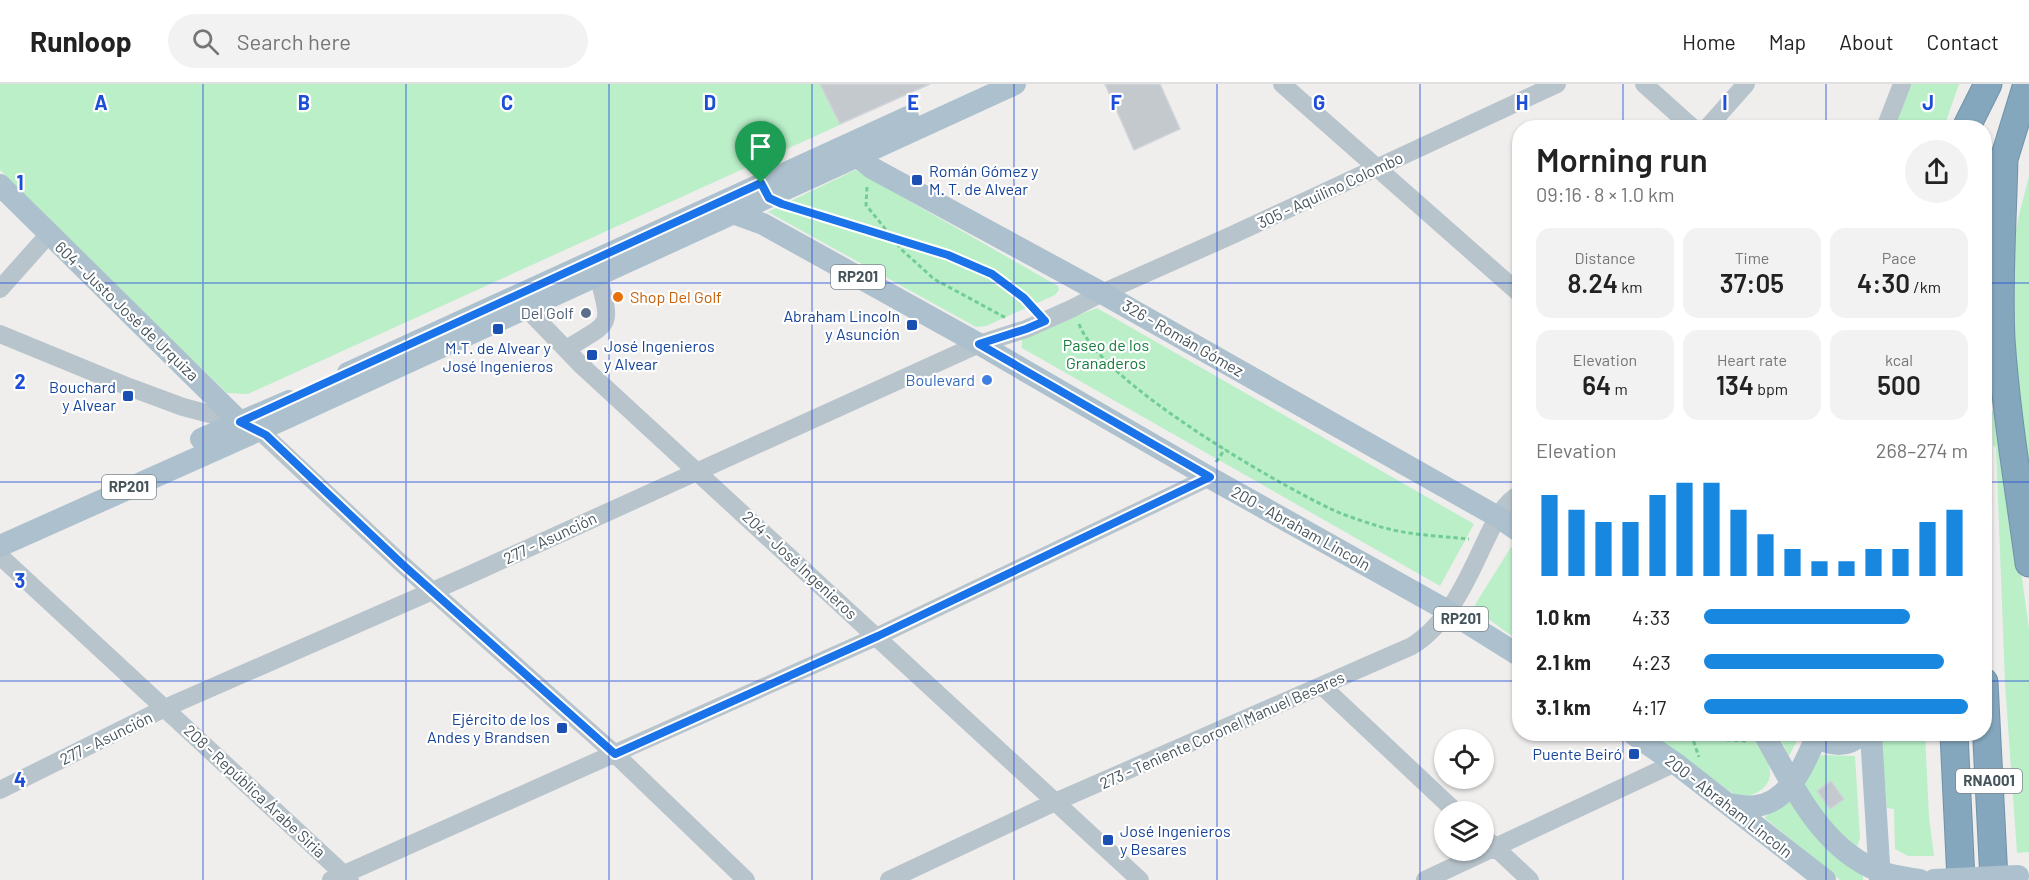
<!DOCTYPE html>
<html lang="en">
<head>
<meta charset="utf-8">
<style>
	body { margin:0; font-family:Barlow,sans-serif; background:#f2f2f2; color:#222; height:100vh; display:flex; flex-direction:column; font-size:22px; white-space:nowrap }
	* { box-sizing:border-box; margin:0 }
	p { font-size:20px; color:#767676 }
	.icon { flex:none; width:33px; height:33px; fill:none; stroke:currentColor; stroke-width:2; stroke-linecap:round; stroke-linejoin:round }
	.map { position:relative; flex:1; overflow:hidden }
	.sheet { position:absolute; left:1512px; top:36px; width:480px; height:621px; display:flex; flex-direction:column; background:#fff; border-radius:24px; box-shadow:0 2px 4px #0004 }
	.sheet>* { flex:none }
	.controls { position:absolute; left:1434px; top:645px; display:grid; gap:12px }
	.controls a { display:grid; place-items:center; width:60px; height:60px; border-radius:50%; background:#fff; box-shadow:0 2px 4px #0004; font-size:30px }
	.pin { position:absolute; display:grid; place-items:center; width:51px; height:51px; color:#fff; margin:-62px -26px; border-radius:50% 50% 50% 0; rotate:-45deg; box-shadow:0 0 6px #0007 }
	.pin .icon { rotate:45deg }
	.round { display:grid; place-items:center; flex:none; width:63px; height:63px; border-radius:32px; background:#f2f2f2 }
	.overview { display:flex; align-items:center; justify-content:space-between; height:102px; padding:0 24px }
	h1 { font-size:33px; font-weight:600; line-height:45px }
	.metrics { display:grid; grid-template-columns:repeat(3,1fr); gap:9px; height:102px; padding:6px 24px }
	.metrics div { display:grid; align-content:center; border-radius:15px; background:#f2f2f2; text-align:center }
	.metrics b { font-size:26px; font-weight:600 }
	.metrics small { font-size:16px; font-weight:400 }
	.metrics p { font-size:16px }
	.chart { height:168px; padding:12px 24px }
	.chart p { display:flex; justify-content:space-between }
	.chart svg { width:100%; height:108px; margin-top:6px; stroke:#1787e0; stroke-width:6 }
	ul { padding:0 24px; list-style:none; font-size:20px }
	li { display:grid; grid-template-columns:96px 72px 1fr; align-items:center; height:45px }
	li i { height:15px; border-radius:8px; background:#1787e0 }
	header { display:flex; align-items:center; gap:36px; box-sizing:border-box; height:84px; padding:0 30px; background:#fff; border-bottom:2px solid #e0e0e0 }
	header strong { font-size:28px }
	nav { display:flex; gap:33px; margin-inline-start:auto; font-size:21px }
	.search { width:420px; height:54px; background:#f2f2f2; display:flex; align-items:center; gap:15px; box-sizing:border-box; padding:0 21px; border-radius:33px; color:#767676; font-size:22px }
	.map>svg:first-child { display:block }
	.green { fill:#baefc8 }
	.building { fill:#c4c9cd; stroke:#d1d4d9; stroke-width:1.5 }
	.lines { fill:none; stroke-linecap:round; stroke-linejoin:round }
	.highway-casing { stroke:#6f92a9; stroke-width:29 }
	.path { stroke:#72cd95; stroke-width:3; stroke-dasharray:4.5 3; stroke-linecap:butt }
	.minor { stroke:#b8c4cb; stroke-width:18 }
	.major { stroke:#acc1cd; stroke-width:22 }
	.highway { stroke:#84a7bd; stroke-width:27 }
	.major-bridge { stroke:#acc1cd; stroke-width:22 }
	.route-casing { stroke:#fff; stroke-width:12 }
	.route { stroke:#1a73e8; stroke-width:8 }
	.grid { fill:none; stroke:#1d4ed8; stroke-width:1.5; stroke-opacity:0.55 }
	.transit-dot { fill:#1a4fb4; stroke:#fff; stroke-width:2 }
	.food-dot { fill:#e8710a; stroke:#fff; stroke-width:2 }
	.service-dot { fill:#5c6f8a; stroke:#fff; stroke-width:2 }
	.shop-dot { fill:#3f7fe0; stroke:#fff; stroke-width:2 }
	.labels { text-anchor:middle; stroke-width:4.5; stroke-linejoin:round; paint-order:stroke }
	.shield { fill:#fff; stroke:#7d878c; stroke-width:1.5 }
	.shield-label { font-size:15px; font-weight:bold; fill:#45535b }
	.transit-label { font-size:16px; fill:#164399; stroke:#fff; text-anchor:end }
	.street-label { font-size:16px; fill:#45535b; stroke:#fff }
	.food-label { font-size:16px; fill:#c56008; stroke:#fff; text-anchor:start }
	.service-label { font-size:16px; fill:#4e5e75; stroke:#fff; text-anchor:end }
	.park-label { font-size:16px; fill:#157c3d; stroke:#fff }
	.shop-label { font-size:16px; fill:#366cbe; stroke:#fff; text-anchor:end }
	.grid-label { font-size:20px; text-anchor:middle; font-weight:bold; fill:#1d4ed8; stroke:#fff; stroke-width:4.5; stroke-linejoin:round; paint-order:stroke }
</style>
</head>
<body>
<header>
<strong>Runloop</strong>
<div class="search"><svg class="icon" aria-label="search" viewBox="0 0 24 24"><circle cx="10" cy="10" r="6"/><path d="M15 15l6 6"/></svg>Search here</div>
<nav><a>Home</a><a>Map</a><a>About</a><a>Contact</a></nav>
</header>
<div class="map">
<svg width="2029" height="796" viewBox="0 0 2029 796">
	<rect width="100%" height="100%" fill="#f0eded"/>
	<path class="green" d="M0,0H930L248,310L227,309L58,146L0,86Z
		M1907,0H1959L1944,43L1891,44Z
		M855,86L1058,202L1059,206L1055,211L986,242L976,243L768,128Z
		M2029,92V393C2019,326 2008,259 2010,191C2011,158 2021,124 2029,92Z
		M1097,224L1474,440L1440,502L1022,264V253Z
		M1992,327H1999L2029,545V768L2017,769L2005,599L1996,363L1993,362Z
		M1511,463L1519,469V557L1473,524Z
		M1649,650H1751C1761,665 1782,690 1761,706C1753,711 1747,713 1738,713Z
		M1778,650H1789L1798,655L1789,672Z
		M1881,650H1925L1929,733L1934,772H1908L1895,765L1894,725L1887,724Z
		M1817,671L1855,672L1860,754L1857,763L1836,745L1800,700Z
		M1785,707L1820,756L1863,792V796H1840L1765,734Z"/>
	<path class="building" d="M820,0H930L840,40Z
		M1105,0H1160L1180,45L1134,66Z
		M1831,697L1844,715L1830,725L1817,707Z"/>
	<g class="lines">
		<defs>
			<path id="highway" d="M1966,44L1988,0
				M2004,72C2003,132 1998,194 2001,255C2006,330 2019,404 2029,479
				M2000,88L2027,0
				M1984,598L1994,796
				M1954,650L1961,796"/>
		</defs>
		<use href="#highway" class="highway-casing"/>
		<path class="path" d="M867,103L866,121L903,167L934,195L1006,234
			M791,123L948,172L992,190L1024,214L1033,224
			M1079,240C1101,298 1272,397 1331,425C1346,432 1362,437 1378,442C1406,451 1439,452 1469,455
			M1216,378L1225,365
			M1691,650L1699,673
			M1705,650L1717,655L1747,657"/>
		<path class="minor" d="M1282,0L1520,210
			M1644,0L1693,44
			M1707,44L1746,0
			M1885,44L1902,0
			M0,205L49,150
			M522,214L526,224L582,282L1140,796
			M0,250L129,303L183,323L240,338
			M566,265C612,237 612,245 598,191
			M260,347L402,480L615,670L746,796
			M0,472L350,796
			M1322,602L1456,728
			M0,706L165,624L469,491L979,260L1026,245L1073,224L1102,209L1230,152L1557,0
			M1484,753L1530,796
			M331,796L878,552L1210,393
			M889,796L1055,718L1412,562C1447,540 1466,499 1483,462C1492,444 1501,420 1520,410
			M1425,796L1675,679"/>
		<path class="major" d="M851,64L858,73L872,84L1102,209L1498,433L1520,448
			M0,101L240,338L251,343
			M735,130L763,140L979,260L1207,392L1448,527L1520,572
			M348,289L908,33
			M201,355L289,317
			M0,462L282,336L1015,0
			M1633,650L1675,679L1825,796
			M1764,650C1794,702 1821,767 1884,789C1895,793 1908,794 1920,796
			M1811,650C1828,661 1846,665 1862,650
			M1871,650L1880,796
			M1728,720C1737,721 1747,724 1756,722C1789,718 1805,680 1816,653"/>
		<use href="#highway" class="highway"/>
		<path class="major-bridge" d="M1934,796L2018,792"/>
	</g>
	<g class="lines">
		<defs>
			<path id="route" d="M761,99L769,114L782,120L948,171L992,190L1024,214L1045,237L1026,245L979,260L1210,393L878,552L615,670L402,480L266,351L240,338Z"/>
		</defs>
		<use href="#route" class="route-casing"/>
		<use href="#route" class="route"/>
	</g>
	<path class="grid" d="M203,0V796M406,0V796M609,0V796M812,0V796M1014,0V796M1217,0V796M1420,0V796M1623,0V44M1826,0V44M0,199H1520M1984,199H2029M0,398H1520M1984,398H2029M0,597H1520M1984,597H2029M1623,650V796M1826,650V796"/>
	<g class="transit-dot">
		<rect x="911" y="90" width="12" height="12" rx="3"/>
		<rect x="906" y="235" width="12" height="12" rx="3"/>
		<rect x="492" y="239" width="12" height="12" rx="3"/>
		<rect x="586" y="265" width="12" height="12" rx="3"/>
		<rect x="122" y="306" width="12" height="12" rx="3"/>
		<rect x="556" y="638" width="12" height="12" rx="3"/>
		<rect x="1628" y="664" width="12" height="12" rx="3"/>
		<rect x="1102" y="750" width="12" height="12" rx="3"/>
	</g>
	<circle class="food-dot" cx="618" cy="213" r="6"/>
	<circle class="service-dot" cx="586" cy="229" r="6"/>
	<circle class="shop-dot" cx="987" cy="296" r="6"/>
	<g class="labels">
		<g class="shield">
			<rect x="831" y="181" width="54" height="24" rx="4.5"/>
			<rect x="102" y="391" width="54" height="24" rx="4.5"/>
			<rect x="1434" y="523" width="54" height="24" rx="4.5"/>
			<rect x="1956" y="685" width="66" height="24" rx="4.5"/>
		</g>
		<g class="shield-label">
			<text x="858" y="198">RP201</text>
			<text x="129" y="408">RP201</text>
			<text x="1461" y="540">RP201</text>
			<text x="1989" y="702">RNA001</text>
		</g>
		<g class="transit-label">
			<text x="929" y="93" text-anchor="start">Román Gómez y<tspan x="929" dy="18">M. T. de Alvear</tspan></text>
			<text x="900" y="238">Abraham Lincoln<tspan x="900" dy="18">y Asunción</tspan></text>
			<text x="604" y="268" text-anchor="start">José Ingenieros<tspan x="604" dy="18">y Alvear</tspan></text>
			<text x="498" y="270" text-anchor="middle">M.T. de Alvear y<tspan x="498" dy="18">José Ingenieros</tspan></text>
			<text x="116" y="309">Bouchard<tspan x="116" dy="18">y Alvear</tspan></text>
			<text x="550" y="641">Ejército de los<tspan x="550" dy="18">Andes y Brandsen</tspan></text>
			<text x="1622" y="676">Puente Beiró</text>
			<text x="1120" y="753" text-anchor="start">José Ingenieros<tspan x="1120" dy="18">y Besares</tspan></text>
		</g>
		<g class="street-label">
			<text transform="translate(1330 106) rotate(-25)" y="6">305 - Aquilino Colombo</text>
			<text transform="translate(127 227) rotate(44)" y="6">604 - Justo José de Urquiza</text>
			<text transform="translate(1183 254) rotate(30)" y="6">326 - Román Gómez</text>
			<text transform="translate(1301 444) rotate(29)" y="6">200 - Abraham Lincoln</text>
			<text transform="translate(550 454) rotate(-25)" y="6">277 - Asunción</text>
			<text transform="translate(800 481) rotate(43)" y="6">204 - José Ingenieros</text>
			<text transform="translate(1222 646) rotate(-24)" y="6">273 - Teniente Coronel Manuel Besares</text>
			<text transform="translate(106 654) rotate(-26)" y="6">277 - Asunción</text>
			<text transform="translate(255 707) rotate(43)" y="6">208 - República Árabe Siria</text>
			<text transform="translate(1729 722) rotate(38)" y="6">200 - Abraham Lincoln</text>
		</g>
		<g class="food-label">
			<text x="630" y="219">Shop Del Golf</text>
		</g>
		<g class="service-label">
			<text x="574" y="235">Del Golf</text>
		</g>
		<g class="park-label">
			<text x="1106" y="267">Paseo de los<tspan x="1106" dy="18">Granaderos</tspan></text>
		</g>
		<g class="shop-label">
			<text x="975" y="302">Boulevard</text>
		</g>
	</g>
	<g class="grid-label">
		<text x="101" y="26">A</text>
		<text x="304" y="26">B</text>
		<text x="507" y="26">C</text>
		<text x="710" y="26">D</text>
		<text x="913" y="26">E</text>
		<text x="1116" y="26">F</text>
		<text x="1319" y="26">G</text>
		<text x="1522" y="26">H</text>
		<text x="1725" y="26">I</text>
		<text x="1928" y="26">J</text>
		<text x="20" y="106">1</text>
		<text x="20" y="305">2</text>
		<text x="20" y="504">3</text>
		<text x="20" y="703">4</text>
	</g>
</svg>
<div class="controls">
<a><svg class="icon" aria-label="locate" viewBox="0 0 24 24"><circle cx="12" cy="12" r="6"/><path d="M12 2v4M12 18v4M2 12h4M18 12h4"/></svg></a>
<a><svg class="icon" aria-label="layers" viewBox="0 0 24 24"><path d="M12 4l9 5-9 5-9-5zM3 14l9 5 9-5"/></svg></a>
</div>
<div class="pin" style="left:761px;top:99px;background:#1e9e55"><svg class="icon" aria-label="arrive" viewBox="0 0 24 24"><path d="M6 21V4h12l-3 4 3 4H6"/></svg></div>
<section class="sheet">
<div class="overview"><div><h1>Morning run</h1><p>09:16 · 8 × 1.0 km</p></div><a class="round"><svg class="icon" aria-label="share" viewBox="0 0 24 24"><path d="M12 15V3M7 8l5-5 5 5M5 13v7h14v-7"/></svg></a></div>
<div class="metrics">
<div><p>Distance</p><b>8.24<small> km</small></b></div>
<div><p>Time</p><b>37:05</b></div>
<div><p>Pace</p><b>4:30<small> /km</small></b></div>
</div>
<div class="metrics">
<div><p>Elevation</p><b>64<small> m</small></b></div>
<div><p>Heart rate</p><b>134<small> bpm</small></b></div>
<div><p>kcal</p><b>500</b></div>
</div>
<div class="chart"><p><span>Elevation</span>268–274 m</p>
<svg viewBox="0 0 160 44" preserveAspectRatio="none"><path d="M5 44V11M15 44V17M25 44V22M35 44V22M45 44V11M55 44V6M65 44V6M75 44V17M85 44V27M95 44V33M105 44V38M115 44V38M125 44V33M135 44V33M145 44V22M155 44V17"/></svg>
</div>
<ul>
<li><b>1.0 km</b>4:33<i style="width:78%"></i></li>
<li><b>2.1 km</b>4:23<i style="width:91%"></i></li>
<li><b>3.1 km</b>4:17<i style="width:100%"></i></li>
</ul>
</section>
</div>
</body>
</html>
